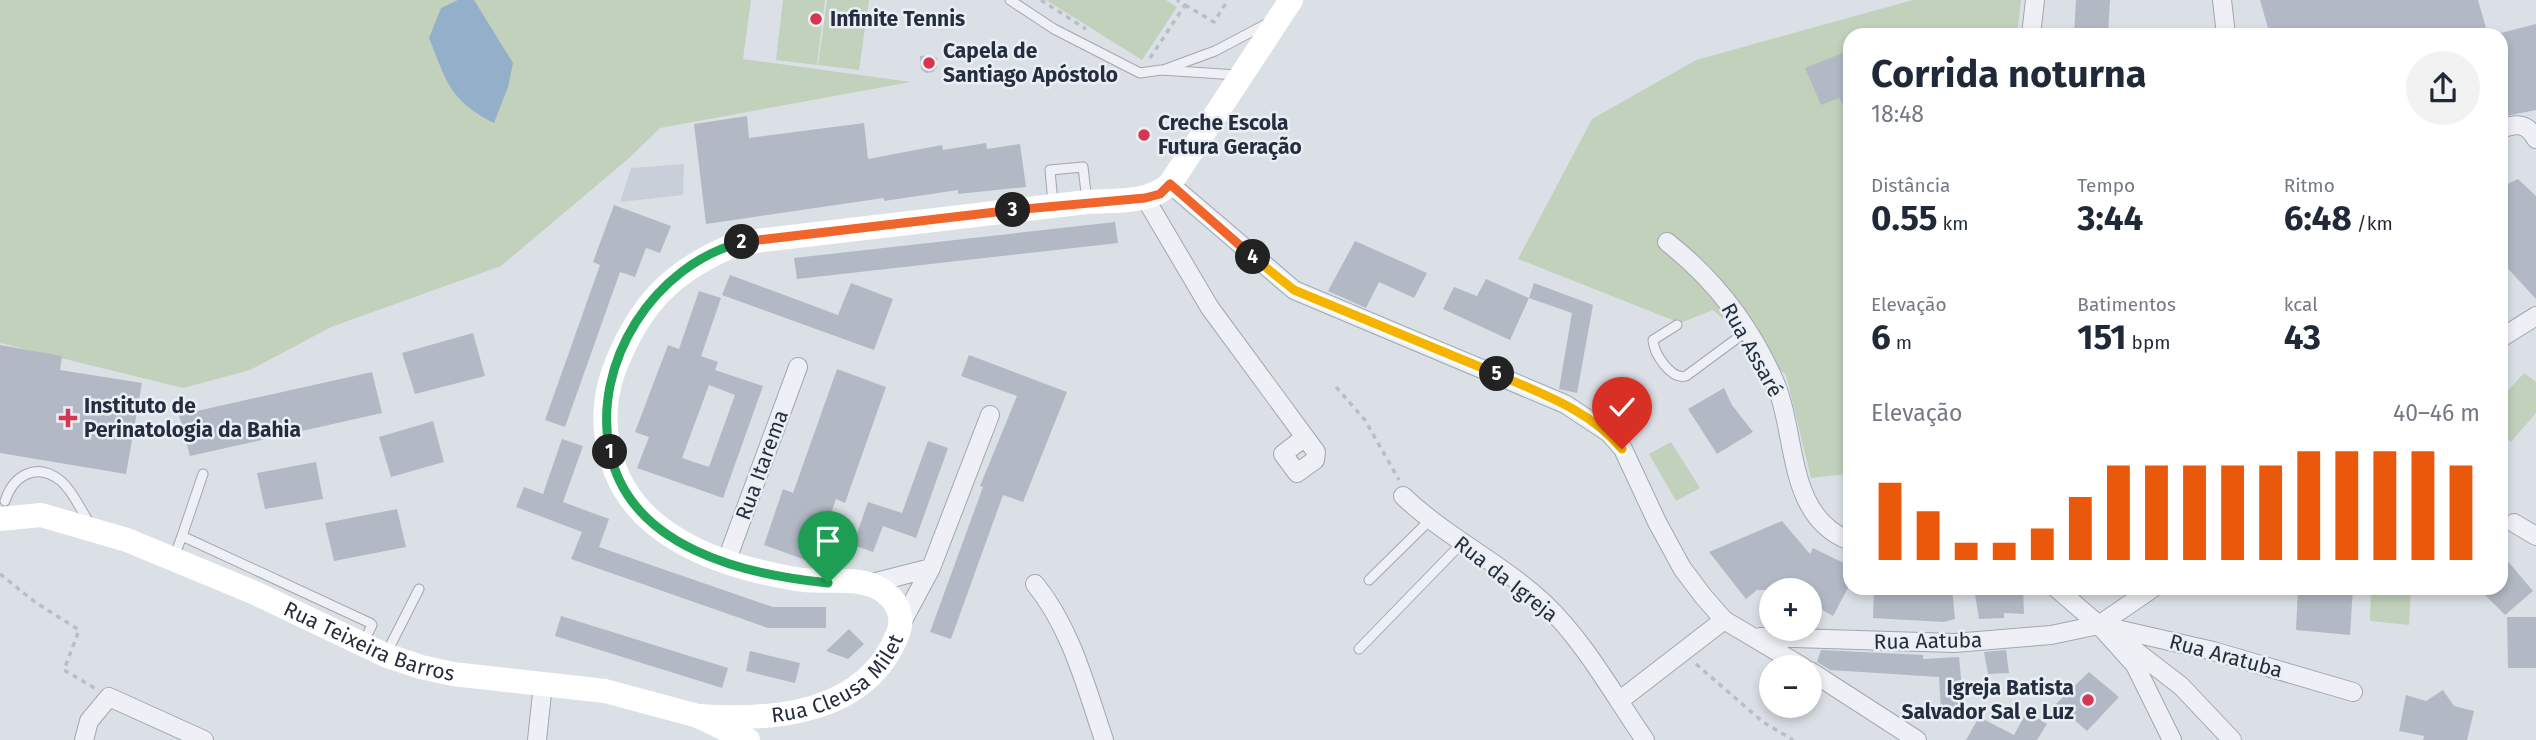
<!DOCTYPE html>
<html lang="pt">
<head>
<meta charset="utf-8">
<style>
	body { margin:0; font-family:"Fira Sans",sans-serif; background:#f2f2f3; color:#1f2937; height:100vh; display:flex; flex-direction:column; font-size:26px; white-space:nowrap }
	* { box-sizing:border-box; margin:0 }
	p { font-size:23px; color:#747a83 }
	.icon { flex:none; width:38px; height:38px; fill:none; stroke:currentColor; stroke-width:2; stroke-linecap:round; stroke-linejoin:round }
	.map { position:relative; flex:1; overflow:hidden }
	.panel { position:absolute; left:1843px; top:28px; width:665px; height:567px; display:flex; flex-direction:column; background:#fff; border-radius:21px; box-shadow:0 4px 10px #0003 }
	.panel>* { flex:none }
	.controls { position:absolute; left:1759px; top:578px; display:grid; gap:14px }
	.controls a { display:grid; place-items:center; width:63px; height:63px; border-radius:50%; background:#fff; box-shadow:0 4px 10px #0003; font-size:35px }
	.pin { position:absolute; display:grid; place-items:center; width:60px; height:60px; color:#fff; margin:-72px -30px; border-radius:50% 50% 50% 0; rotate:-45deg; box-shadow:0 0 7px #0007 }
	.pin .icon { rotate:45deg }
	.km { position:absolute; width:35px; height:35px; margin:-18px; border-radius:50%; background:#222; color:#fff; font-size:19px; line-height:35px; text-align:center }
	.round { display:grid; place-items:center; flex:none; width:74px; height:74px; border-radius:37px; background:#f2f2f3 }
	.headline { display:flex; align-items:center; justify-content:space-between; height:119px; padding:0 28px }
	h1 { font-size:38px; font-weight:700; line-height:52px }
	.figures { display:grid; grid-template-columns:repeat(3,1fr); gap:10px; height:119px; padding:7px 28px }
	.figures div { display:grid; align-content:center }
	.figures b { font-size:35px; font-weight:700 }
	.figures small { font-size:19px; font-weight:400 }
	.figures p { font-size:19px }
	.chart { height:196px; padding:14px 28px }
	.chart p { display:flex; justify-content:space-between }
	.chart svg { width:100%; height:126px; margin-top:7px; stroke:#ea580c; stroke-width:6 }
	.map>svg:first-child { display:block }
	.built { fill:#c9cfd9 }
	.green { fill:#c1d1bb }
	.water { fill:#93afca }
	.building { fill:#b2b9c4; fill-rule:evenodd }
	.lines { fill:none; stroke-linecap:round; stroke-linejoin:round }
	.lane-casing { stroke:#a0a7b1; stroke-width:11 }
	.street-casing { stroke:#a0a7b1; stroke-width:20 }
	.path { stroke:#b9bec5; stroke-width:3.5; stroke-dasharray:5 5; stroke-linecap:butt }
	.lane { stroke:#eef0f5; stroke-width:9 }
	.street { stroke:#eef0f5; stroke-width:18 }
	.secondary { stroke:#fff; stroke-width:24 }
	.split-1-casing { stroke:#fff; stroke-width:14 }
	.split-2-casing { stroke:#fff; stroke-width:14 }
	.split-3-casing { stroke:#fff; stroke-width:14 }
	.split-4-casing { stroke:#fff; stroke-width:14 }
	.split-5-casing { stroke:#fff; stroke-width:14 }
	.split-6-casing { stroke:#fff; stroke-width:14 }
	.split-1 { stroke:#22a559; stroke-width:9 }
	.split-2 { stroke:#22a559; stroke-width:9 }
	.split-3 { stroke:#f0652b; stroke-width:9 }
	.split-4 { stroke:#f0652b; stroke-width:9 }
	.split-5 { stroke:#f5b400; stroke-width:9 }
	.split-6 { stroke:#f5b400; stroke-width:9 }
	.poi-dot { fill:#d73551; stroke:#eaeff5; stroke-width:2.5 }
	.labels { text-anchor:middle; stroke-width:5; stroke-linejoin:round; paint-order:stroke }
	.poi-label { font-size:21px; font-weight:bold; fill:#242e3e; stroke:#eaeff5; text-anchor:start }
	.street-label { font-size:21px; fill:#242e3e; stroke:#eaeff5 }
</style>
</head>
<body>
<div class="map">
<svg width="2536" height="740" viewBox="0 0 2536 740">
	<rect width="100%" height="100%" fill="#dbe0e7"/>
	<path class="built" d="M684,164L683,195L620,202L631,168Z"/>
	<path class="green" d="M0,0H751L743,59L911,82L660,128L628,159L501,266L331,327L250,370L183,388L0,343Z
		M783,0H825L817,65L776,60Z
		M827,0H869L859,70L818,65Z
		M1046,0H1166L1177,7L1142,60Z
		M1913,0H2021L2017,35H1850V452L1846,474L1811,478L1786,375L1713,310L1680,323L1518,259L1592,119L1696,60Z
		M2524,373L2536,382V413L2511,442L2501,433V398Z
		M1671,442L1700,488L1676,501L1649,454Z
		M2371,588H2411L2409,625L2370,621Z"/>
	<path class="water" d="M458,0H474L513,63L508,87L494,123C449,100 447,82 429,38L441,8Z"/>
	<path class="building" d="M2076,0H2110L2108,35H2074Z
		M2260,0H2478L2488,35H2270Z
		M2536,24V110L2501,117V33Z
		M1850,50V118L1839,98L1821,105L1805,68Z
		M932,55L937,58V67L933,72L926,73L921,69L920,56Z
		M747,116L749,138L864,123L868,159L942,145L943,150L986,143L987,149L1020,144L1026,187L958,194V190L884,201V198L706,224L694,124Z
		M2518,179L2536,196V299L2501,261V187Z
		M614,205L671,226L660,253L646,248L635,277L620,272L565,427L545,420L600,265L593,262Z
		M1115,222L1118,243L797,279L794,258Z
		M1355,241L1427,273L1414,298L1379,282L1366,308L1328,291Z
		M730,275L838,315L851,283L893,299L874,350L722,295Z
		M1486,279L1529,298L1510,340L1443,309L1454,287L1477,296Z
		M1534,283L1593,305L1577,393L1559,389L1572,313L1529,298Z
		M699,291L721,298L701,356L718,362L715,370L763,386L723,498L637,468L649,437L635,432L668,345L679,349ZM709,385L735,395L709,467L682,458Z
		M473,333L485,376L415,394L402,353Z
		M0,345L62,356L60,370L142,383L126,474L0,453Z
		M969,355L1067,392L1023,502L1003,495L951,639L930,632L983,487L980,486L1017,396L961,376Z
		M837,369L886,387L845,503L836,499L814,563L764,545L783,489L793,493Z
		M372,372L382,413L190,456L179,415Z
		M1724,388L1732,405L1753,432L1717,454L1688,409Z
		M433,421L444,462L391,477L379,437Z
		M562,439L583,446L563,502L609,519L599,547L773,607H826V628H768L571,559L582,532L516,507L524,487L543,494Z
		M928,441L948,448L916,538L883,526L873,552L853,545L868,502L902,513Z
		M316,462L323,499L265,509L257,473Z
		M397,509L406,547L334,561L325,523Z
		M1782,521L1810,554L1813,548L1850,566V584L1833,616L1819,608L1810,620V590H1757L1746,599L1709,552Z
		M2501,553L2533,591L2505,615L2478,588H2501Z
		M1874,588H1952L1955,619L1944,622L1873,618Z
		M1974,588H2023L2024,614L2004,613V618L1979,619Z
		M2298,588H2353L2350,635L2296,630Z
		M561,616L728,668L722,688L555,636Z
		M2507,617H2536V668H2508Z
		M849,629L864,644L848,659L826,651Z
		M1821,650L1923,655V659L1959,657L1964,709L1941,710L1939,677L1830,670L1817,662Z
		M2006,650L2009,673L1988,674L1984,652Z
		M750,651L800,663L795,683L746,671Z
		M2089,672L2119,697L2087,731L2056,704Z
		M2443,690L2454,706L2474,711L2467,740H2423L2424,736L2399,731L2406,695L2426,701Z
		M2027,711L2047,724L2037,740H1966L1979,717L2014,735Z"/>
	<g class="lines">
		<defs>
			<path id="lane" d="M1010,0L1054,29L1140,73L1161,70L1237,75
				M1166,69L1215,51L1268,23
				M1053,204L1050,170L1083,167L1087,201
				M1677,325L1653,340C1654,354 1671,380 1686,376L1747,331
				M5,501C13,476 36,461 61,481C73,491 80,509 89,522
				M182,536L203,474
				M174,557L182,536L370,623L372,625L363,643
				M1369,580L1430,520
				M1359,649L1462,543
				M386,654L419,589"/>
			<path id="street" d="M2222,0L2226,35
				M2031,35L2035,0
				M2501,129C2517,123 2527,123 2536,139
				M1170,184L1294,290L1565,404L1609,433L1623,449L1657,522L1682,568L1703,596L1724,620L1803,667
				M1145,198L1210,308L1316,452L1315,460L1297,473L1283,454L1305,437
				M1667,242C1713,278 1750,326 1774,380C1798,434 1785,516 1850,541
				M2501,338L2536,316
				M1403,496C1446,537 1501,563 1544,603C1585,642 1613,694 1645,740
				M2514,523L2536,536
				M726,562L798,367
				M868,584L931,568
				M1035,584C1071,628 1086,687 1104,740
				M2056,588L2099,625L2135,665L2172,740
				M901,624L931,568L990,415
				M2099,625L2213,651L2353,692
				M1760,637L1954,643L2051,635L2099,625L2153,588
				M2125,643L2181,686L2232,740
				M1810,671L1917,740
				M1619,701L1724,620
				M84,740L89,721L109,697L204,740
				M537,740L543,684"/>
		</defs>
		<use href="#lane" class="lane-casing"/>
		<use href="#street" class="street-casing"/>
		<path class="path" d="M1041,0L1086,29
			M1185,5L1214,22L1228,0
			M1150,58L1185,5L1177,0
			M1336,387L1365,420L1399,480
			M0,574L35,602L79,630L64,670L96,689
			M1696,664L1763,722L1793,740"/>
		<use href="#lane" class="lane"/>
		<use href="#street" class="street"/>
		<g class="secondary">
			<path id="s1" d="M0,519L41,515L127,540L255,593L385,655L421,667L453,674L605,691L698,716L748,740"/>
			<path id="s2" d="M698,716C772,721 867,715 898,633C905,616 896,598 880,589C857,575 822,584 796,579C718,566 627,535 609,449C603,423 605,395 614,370C639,304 673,269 739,243L1087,202C1115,200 1148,204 1170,184L1291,0"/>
		</g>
	</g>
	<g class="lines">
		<defs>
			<path id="split-1" d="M610,452C630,548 745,575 828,583"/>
			<path id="split-2" d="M610,452C591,363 654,265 742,242"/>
			<path id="split-3" d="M742,242L1013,210"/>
			<path id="split-4" d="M1013,210L1145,198L1160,194L1170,184L1253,257"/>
			<path id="split-5" d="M1253,257L1294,290L1497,374"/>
			<path id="split-6" d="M1497,374C1542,394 1590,410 1622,449"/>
		</defs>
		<use href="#split-1" class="split-1-casing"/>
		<use href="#split-2" class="split-2-casing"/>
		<use href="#split-3" class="split-3-casing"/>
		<use href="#split-4" class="split-4-casing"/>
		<use href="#split-5" class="split-5-casing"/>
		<use href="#split-6" class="split-6-casing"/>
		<use href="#split-1" class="split-1"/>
		<use href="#split-2" class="split-2"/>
		<use href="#split-3" class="split-3"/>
		<use href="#split-4" class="split-4"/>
		<use href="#split-5" class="split-5"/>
		<use href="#split-6" class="split-6"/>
	</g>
	<g class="poi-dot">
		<circle cx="816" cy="19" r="7"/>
		<circle cx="929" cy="63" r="7"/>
		<circle cx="1144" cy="135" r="7"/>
		<path d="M64.5 407.5h7v7h7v7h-7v7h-7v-7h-7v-7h7z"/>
		<circle cx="2088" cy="700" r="7"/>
	</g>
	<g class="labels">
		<g class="poi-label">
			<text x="830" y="26">Infinite Tennis</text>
			<text x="943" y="58">Capela de<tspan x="943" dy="24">Santiago Apóstolo</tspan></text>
			<text x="1158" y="130">Creche Escola<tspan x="1158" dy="24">Futura Geração</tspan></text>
			<text x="84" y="413">Instituto de<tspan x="84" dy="24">Perinatologia da Bahia</tspan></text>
			<text x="2074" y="695" text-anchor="end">Igreja Batista<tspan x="2074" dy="24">Salvador Sal e Luz</tspan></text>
		</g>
		<g class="street-label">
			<text transform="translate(1752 350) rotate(61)" y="7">Rua Assaré</text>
			<text transform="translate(762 465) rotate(-70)" y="7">Rua Itarema</text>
			<text transform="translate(1506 579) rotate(38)" y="7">Rua da Igreja</text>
			<text dy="7" stroke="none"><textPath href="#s1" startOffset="394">Rua Teixeira Barros</textPath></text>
			<text transform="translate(1928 641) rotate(-1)" y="7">Rua Aatuba</text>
			<text transform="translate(2226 656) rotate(15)" y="7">Rua Aratuba</text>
			<text dy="7" stroke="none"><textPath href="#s2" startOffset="152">Rua Cleusa Milet</textPath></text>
		</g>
	</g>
</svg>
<div class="controls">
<a>+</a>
<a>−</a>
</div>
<div class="pin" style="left:828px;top:583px;background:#1e9e55"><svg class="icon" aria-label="arrive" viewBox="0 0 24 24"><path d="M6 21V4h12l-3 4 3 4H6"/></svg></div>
<div class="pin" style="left:1622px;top:449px;background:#d93025"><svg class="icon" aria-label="check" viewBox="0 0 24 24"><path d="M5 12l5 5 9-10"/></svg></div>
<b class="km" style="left:610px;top:452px">1</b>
<b class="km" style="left:742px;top:242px">2</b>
<b class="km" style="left:1013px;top:210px">3</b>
<b class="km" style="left:1253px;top:257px">4</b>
<b class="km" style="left:1497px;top:374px">5</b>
<section class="panel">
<div class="headline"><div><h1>Corrida noturna</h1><p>18:48</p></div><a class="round"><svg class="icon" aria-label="share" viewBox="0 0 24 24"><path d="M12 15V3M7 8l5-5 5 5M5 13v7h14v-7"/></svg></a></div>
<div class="figures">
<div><p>Distância</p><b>0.55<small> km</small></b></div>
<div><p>Tempo</p><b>3:44</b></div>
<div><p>Ritmo</p><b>6:48<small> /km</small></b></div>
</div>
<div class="figures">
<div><p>Elevação</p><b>6<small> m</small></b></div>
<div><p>Batimentos</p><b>151<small> bpm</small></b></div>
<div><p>kcal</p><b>43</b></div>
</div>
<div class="chart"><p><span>Elevação</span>40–46 m</p>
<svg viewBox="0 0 160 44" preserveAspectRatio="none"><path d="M5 44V17M15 44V27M25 44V38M35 44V38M45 44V33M55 44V22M65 44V11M75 44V11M85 44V11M95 44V11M105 44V11M115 44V6M125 44V6M135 44V6M145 44V6M155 44V11"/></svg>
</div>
</section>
</div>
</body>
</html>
